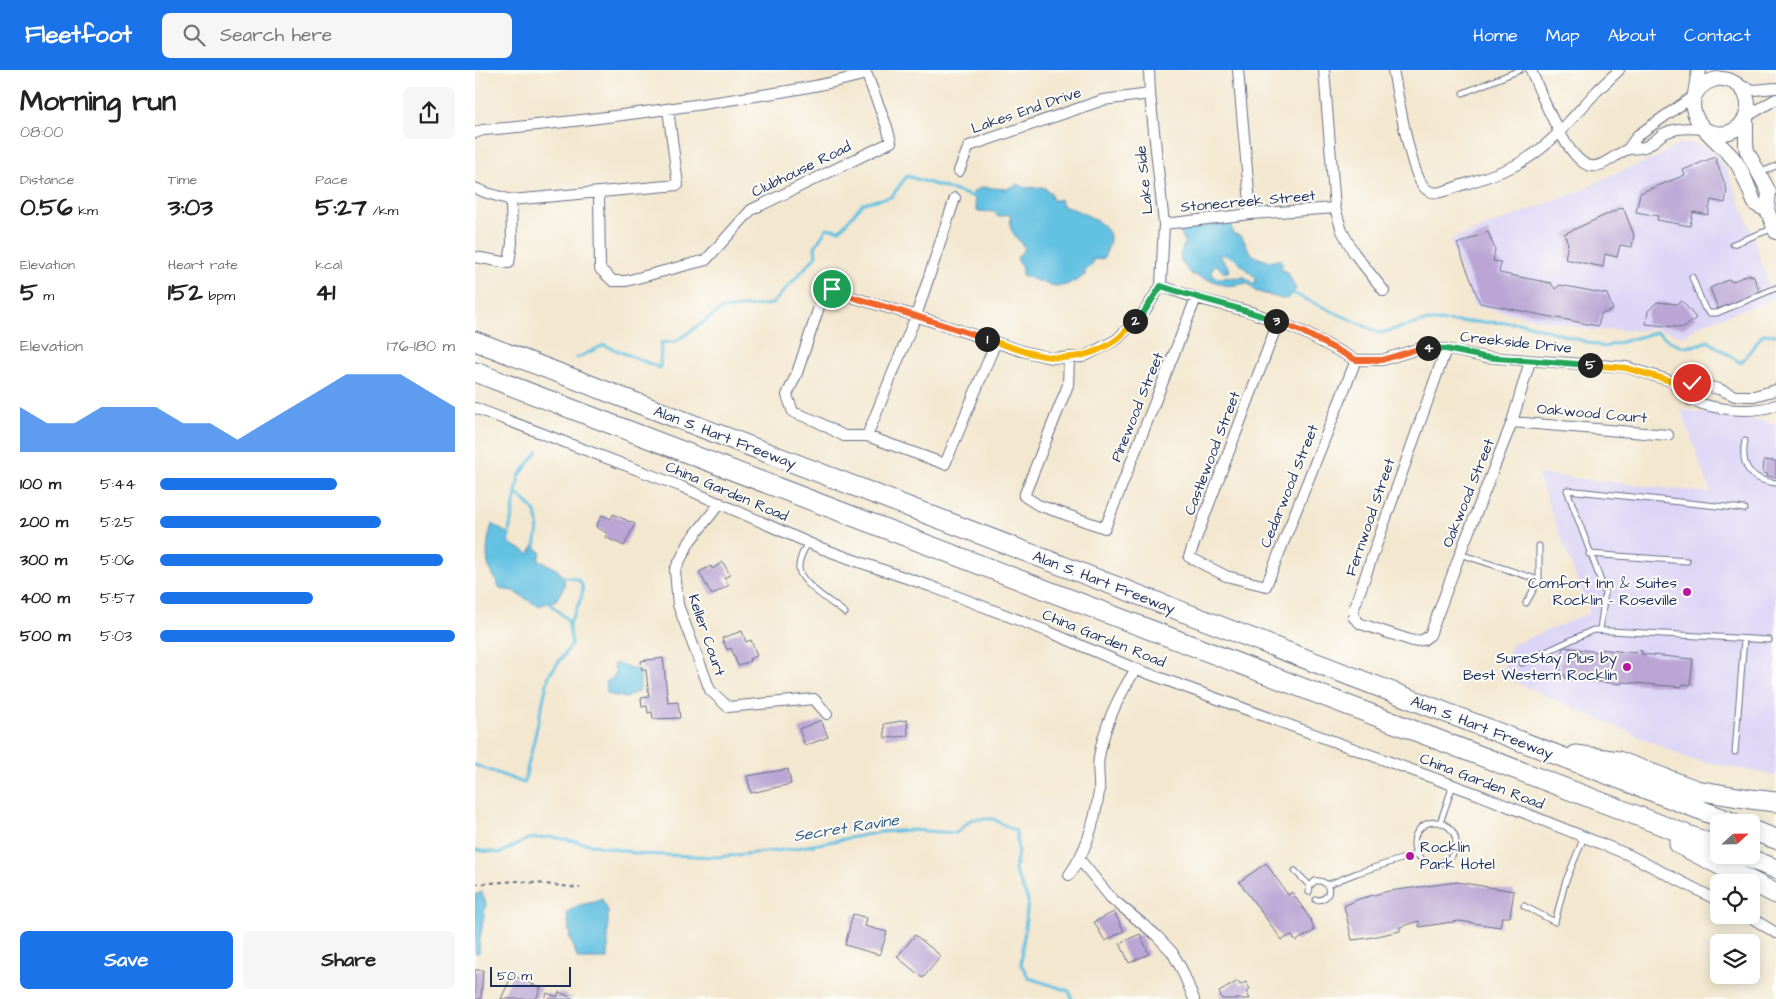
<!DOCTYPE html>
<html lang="en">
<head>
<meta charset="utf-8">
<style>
	body { margin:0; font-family:"Architects Daughter",sans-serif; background:#f6f6f6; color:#222; height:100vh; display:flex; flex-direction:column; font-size:19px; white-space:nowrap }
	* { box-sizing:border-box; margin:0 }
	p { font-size:16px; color:#767676 }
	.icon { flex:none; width:28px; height:28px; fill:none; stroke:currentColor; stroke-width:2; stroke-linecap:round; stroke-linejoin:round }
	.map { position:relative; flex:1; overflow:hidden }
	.drawer { display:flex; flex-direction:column; background:#fff; width:475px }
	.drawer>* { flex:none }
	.needle { width:32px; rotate:68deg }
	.controls { position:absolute; left:1235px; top:744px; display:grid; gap:10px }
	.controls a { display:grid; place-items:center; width:50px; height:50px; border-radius:8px; background:#fff; box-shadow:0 2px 12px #0003; font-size:25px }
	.scale { position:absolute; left:15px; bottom:12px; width:81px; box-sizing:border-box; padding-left:5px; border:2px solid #1b2f5e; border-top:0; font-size:14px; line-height:18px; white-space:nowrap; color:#1b2f5e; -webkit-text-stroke:4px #fdfcf7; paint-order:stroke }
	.pin { position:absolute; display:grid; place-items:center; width:42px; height:42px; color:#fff; margin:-21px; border:2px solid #fff; border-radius:50%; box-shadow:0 1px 5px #0007 }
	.km { position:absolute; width:25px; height:25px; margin:-12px; border-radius:50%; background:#222; color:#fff; font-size:14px; line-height:25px; text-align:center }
	.round { display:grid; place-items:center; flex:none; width:52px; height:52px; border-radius:8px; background:#f6f6f6 }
	.head { display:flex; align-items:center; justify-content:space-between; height:85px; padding:0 20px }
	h1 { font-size:28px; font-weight:700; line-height:38px }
	.metrics { display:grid; grid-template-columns:repeat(3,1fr); gap:8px; height:85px; padding:5px 20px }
	.metrics div { display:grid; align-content:center }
	.metrics b { font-size:25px; font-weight:700 }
	.metrics small { font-size:14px; font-weight:400 }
	.metrics p { font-size:14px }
	.chart { height:140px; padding:10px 20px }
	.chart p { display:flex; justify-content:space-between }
	.chart svg { width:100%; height:90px; margin-top:5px; fill:#1a73e8; opacity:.7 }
	.action { display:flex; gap:10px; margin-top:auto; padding:10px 20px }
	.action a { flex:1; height:58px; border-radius:8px; background:#1a73e8; color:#fff; font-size:20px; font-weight:700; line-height:58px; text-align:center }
	.action a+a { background:#f6f6f6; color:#222 }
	ul { padding:0 20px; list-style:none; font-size:16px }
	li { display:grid; grid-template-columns:80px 60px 1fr; align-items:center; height:38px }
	li i { height:12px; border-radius:6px; background:#1a73e8 }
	header { display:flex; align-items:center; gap:30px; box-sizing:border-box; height:70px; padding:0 25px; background:#1a73e8; color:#fff }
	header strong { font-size:24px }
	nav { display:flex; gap:28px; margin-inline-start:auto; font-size:18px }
	.search { width:350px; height:45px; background:#f6f6f6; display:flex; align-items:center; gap:12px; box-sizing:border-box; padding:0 18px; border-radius:8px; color:#767676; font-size:19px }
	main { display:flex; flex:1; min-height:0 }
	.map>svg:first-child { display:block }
	.built { fill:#ddd5f6 }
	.water { fill:#64c1e2; stroke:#4078a0; fill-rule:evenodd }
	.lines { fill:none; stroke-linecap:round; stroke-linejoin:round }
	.stream { stroke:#64c1e2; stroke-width:3 }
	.building { fill:#baa5d4 }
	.lane-casing { stroke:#676f86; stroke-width:7 }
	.street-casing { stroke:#676f86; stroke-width:12 }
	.secondary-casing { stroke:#676f86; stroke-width:16 }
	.highway-casing { stroke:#676f86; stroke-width:21 }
	.path { stroke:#676f86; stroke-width:2; stroke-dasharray:4 4; stroke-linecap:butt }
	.lane { stroke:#fff; stroke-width:5 }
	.street { stroke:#fff; stroke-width:10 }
	.secondary { stroke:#fff; stroke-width:14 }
	.highway { stroke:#fff; stroke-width:19 }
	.split-1-casing { stroke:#fff; stroke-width:10 }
	.split-2-casing { stroke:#fff; stroke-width:10 }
	.split-3-casing { stroke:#fff; stroke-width:10 }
	.split-4-casing { stroke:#fff; stroke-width:10 }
	.split-5-casing { stroke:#fff; stroke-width:10 }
	.split-6-casing { stroke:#fff; stroke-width:10 }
	.split-1 { stroke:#f0652b; stroke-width:6 }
	.split-2 { stroke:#f5b400; stroke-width:6 }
	.split-3 { stroke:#22a559; stroke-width:6 }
	.split-4 { stroke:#f0652b; stroke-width:6 }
	.split-5 { stroke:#22a559; stroke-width:6 }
	.split-6 { stroke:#f5b400; stroke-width:6 }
	.poi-dot { fill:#b5179e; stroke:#fdfcf7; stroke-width:2 }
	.labels { text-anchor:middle; stroke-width:4; stroke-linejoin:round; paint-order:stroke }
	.street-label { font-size:15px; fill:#1b2f5e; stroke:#fdfcf7 }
	.poi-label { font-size:15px; fill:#1b2f5e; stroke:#fdfcf7; text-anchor:end }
	.water-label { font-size:16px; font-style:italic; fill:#315b86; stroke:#fdfcf7 }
</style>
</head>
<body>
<header>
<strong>Fleetfoot</strong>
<div class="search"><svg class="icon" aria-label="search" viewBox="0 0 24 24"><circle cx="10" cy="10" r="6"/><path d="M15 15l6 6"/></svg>Search here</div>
<nav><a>Home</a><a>Map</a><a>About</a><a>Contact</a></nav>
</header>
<main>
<section class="drawer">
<div class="head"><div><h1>Morning run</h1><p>08:00</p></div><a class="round"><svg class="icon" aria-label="share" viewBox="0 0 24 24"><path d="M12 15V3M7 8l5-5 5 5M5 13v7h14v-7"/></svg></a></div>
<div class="metrics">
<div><p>Distance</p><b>0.56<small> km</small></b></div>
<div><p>Time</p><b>3:03</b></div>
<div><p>Pace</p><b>5:27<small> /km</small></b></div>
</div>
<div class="metrics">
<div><p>Elevation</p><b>5<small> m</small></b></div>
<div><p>Heart rate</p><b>152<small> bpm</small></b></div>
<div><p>kcal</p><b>41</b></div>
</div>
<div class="chart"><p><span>Elevation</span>176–180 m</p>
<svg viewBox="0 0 160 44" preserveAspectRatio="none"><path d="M0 44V22L10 30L20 30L30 22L40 22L50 22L60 30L70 30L80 38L90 30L100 22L110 14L120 6L130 6L140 6L150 14L160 22V44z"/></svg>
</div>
<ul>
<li><b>100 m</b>5:44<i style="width:60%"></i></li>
<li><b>200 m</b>5:25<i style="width:75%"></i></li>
<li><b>300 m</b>5:06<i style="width:96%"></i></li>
<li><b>400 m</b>5:57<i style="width:52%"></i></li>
<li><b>500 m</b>5:03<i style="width:100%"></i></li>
</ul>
<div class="action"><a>Save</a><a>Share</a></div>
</section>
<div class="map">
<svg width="1301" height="929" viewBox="0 0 1301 929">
	<rect width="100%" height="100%" fill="#fdfcf7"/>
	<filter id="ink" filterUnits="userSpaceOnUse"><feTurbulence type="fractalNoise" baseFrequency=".02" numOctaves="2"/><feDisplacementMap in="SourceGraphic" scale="10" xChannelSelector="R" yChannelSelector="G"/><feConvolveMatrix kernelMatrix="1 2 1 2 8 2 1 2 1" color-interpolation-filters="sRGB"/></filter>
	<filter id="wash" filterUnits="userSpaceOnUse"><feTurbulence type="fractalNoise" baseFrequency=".0096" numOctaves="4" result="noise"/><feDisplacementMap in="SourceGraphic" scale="20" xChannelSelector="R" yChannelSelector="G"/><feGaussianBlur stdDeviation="1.12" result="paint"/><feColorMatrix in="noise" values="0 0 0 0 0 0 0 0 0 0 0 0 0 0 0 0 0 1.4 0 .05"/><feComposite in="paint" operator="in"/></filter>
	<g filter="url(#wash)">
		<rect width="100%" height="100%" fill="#f3e7cf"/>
		<path class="built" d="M1218,73L1226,75L1235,79L1251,99L1271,147L1299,229L1226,254L1209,266L1180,258L1164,260H1118L999,236L975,170L1112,118L1138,104L1181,88L1203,74Z
			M1206,340L1301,353V706L1215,689L1026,606L1036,575L1115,543L1062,404L1236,423Z"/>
		<path class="water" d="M543,114L551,118L568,117L576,123L577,130H583L585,129L587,135C601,140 635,152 635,168C635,175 631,182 629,188L618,190L617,195L609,201L611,204L600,212L598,211C584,223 562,210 547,205V199L542,188L550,178C543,169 532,160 536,149L534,144L523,147L520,142L502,141L498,122L507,117L531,119Z
			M755,152L758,163L767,167C774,178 773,185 787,189C794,191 796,193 805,189L808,195L805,197L813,203L821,219L814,228L807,229L780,221L772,213L753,216L716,204L706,192L705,185L710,172L704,160L712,157L717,159ZM750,182L759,186L766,195L781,208L780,215L770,207L740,208L736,201L741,194L748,202H754L755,199L744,185L746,184L751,186Z
			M17,454L35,465L33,471L36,474L55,484L58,476L66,482L63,490C73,495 92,500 89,516C88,520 83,526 81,530L63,536L38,521L25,519C22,511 17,504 14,497C10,484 13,467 17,454Z
			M142,593L165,601V620L151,628L132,624L131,612L138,608L141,601L138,595Z
			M7,822L11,834L5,869L4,883H0V825Z
			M127,829L133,841V889H103L95,868L92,842L104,835L120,832Z"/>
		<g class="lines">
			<path class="stream" d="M748,183L764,189
				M815,222L905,263L950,251L1047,253L1129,277L1182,262C1202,277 1209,281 1233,271L1266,293L1288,264L1301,265
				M102,288L129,275L185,298L186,273L200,272L247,239L297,234L341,186L340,177L352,158L365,160L388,133L416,127L432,106L503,128
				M41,424C49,428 63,442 63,453C63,461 61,470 60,478
				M33,468L44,406L63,381
				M88,507C123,506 102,538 94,554
				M0,695L49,713L74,605L97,574L93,550L71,530
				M0,780L25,783L53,769L78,767L165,784L243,787L317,779L406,762L437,760L481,763L497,749H518L541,761L543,781L540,801L553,830L546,894L554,908L594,921L597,929"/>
		</g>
		<g id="blocks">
			<path class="building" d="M1240,87L1252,120L1250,133L1236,130L1233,145L1218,142L1215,156L1182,150L1183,146L1161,142L1165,123L1210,105L1208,100Z
				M1148,137L1159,165L1157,177L1145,175L1142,187L1130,184L1128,197L1090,189L1093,173L1089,164Z
				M1013,162L1020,179L1018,191L1026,192L1024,203L1076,213L1080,219L1085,215L1132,224L1138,240L1126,244L1123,256L1005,233L982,174Z
				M1275,204V206L1278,205L1285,223L1243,239L1235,218L1255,209L1256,212Z
				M1207,231L1221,248L1209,258L1171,254L1173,241L1182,232L1203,234Z
				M1289,390L1301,391V407L1292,406L1293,404L1288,403Z
				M138,444L160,454L149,476L130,467L132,463L121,457L127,445L136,449Z
				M248,492L255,505L249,508L254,515L237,525L224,502L236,496L237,499Z
				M267,561L271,572L276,570L282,586L274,589L275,591L263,596L256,578L252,580L247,568Z
				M1088,577L1124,582L1125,579L1161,583V580L1167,581L1166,584L1218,589L1215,615L1208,614L1206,617L1147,612L1146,614L1090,608V605L1085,604Z
				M188,588L193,633L203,632L205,648L178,649L177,642L173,643L172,636L167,637L166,628L174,627L171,600H167L166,591Z
				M346,650L353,667L330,676L324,659Z
				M432,650L433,666L410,668L409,654Z
				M313,699L316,714L276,723L272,706Z
				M791,793L813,825L817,822L836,850L839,861L821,871L816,865L807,870L764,812Z
				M982,812L1039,821L1035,847H1027L1025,857L984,851L944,857V851L925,857V861L893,868L877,870L869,836L884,829L914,821Z
				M639,842L649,861L630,871L619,852Z
				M378,844L392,848L390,856L412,862L405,885L370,875Z
				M665,864L674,884L654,893L645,873Z
				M440,865L466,886L448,908L422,887Z
				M0,900H8L6,929H0Z
				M37,905L66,918L61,929H26Z
				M763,911L765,915L771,912L775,919L771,921L775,929H747L744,922Z
				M84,922L99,929H70L72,923L82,927Z"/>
		</g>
	</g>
	<g filter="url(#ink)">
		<use href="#blocks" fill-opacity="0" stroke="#676f86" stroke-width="1"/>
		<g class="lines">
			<defs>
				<path id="lane" d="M988,23L1045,0
					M1284,103L1301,96
					M1258,174L1299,158
					M1217,207L1229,237L1234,243H1242L1301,218
					M1270,371C1265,396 1275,410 1301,413
					M333,472C329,480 323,490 324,499C325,513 359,534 370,543
					M985,484L1064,510
					M1114,484L1212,491
					M1051,533L1064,510V476
					M1125,560L1130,522L1092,420L1270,439
					M1047,593L1118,560L1294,570
					M1260,682L1269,569
					M939 773a21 21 0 1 1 42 0a21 21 0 1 1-42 0Z
					M965,753L978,715
					M820,801L835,816
					M852,815L882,803L942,784
					M834,822L835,816L840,811C857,809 859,830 841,830
					M1049,836L1080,852L1090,813L1109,767"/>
				<path id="street" d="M674,0L675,24L689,154L686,216
					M763,0L776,144
					M849,0L860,138L867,161L879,183L909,221
					M918,0C923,24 935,102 949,117C958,128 973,120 984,116C1003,110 1023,104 1041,95C1074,78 1097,48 1122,21C1129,14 1137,7 1144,0
					M1056,0C1064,20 1093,93 1116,96C1129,98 1142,82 1154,79C1159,78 1165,79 1169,77C1176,75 1182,68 1188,64C1201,57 1215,58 1229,59
					M1263,15L1279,20L1301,18
					M1271,47L1301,29
					M0,63L8,60C84,54 159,44 234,33C287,25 340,18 391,4
					M1153,79L1163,65L1220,25
					M484,101L494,76L628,30L675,24
					M0,118L12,123L36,130L203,115L193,39
					M124,122L125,199L138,211H151L231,190L276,140L416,72L412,57L390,0
					M689,154L776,144L860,138
					M0,187L34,193L37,173L36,130
					M686,216L721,228L776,242L803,252L828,262L881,290H907L946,278L971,279L1009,287L1151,297L1196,311L1217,313L1244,319L1260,326H1279L1301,320
					M803,252L714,487L751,506L791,516L881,290
					M521,272L470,394L392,366H369L341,351L318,342L312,325L322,303L348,225L357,219L380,228L441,246L547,281L576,288L608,287L641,270L667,245L686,216
					M971,279L879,538V548L886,554L938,571L948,570L955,565L985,484L1037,352L1055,291
					M594,287L593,315L549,426L563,435L630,458L721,228
					M1196,311C1202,317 1209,326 1216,330C1239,340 1278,344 1301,335
					M0,338L205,416L343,477L387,493L455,516L572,561L661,599L1005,725L1154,785L1244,831
					M1037,352L1193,365
					M392,366L441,246L480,128
					M245,433L215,471L200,500L203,535L235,620L253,637L339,629L352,644
					M605,790L636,828L681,865L697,882L707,900L719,929
					M594,805C611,782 620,751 624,722C625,711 622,699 624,687C629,657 644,625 661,599
					M1272,845L1301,863"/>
				<path id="secondary" d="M1220,24L1224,0
					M1271,47V74L1272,81L1294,122L1292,140L1301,162
					M1229,59C1267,79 1291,27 1256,11C1251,9 1244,8 1238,10C1229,13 1222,19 1219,28C1211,55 1251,74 1263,95C1270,107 1275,122 1280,134L1292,140"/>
				<path id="highway" d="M0,271L1257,752
					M0,302L1244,777
					M1101,685L1143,691L1221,720L1275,729L1301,732
					M1276,760L1301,769
					M1204,774L1301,824
					M1265,785L1301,799"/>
			</defs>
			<use href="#lane" class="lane-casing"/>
			<use href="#street" class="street-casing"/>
			<use href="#secondary" class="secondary-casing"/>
			<use href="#highway" class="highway-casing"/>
			<path class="path" d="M0,814L43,811L105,818"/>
			<use href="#lane" class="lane"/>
			<use href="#street" class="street"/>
			<use href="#secondary" class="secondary"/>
			<use href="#highway" class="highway"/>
		</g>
	</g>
	<g class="lines" filter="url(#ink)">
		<defs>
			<path id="split-1" d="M357,219L380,228L441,246L512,269"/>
			<path id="split-2" d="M512,269C559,285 596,301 641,270C648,265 654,257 660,251"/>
			<path id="split-3" d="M660,251L667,245L686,216C724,229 763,237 801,251"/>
			<path id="split-4" d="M801,251L828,262L881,290H907L946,278H953"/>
			<path id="split-5" d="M953,278L971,279L1009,287L1115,295"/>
			<path id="split-6" d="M1115,295L1151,298L1196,311L1217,313"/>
		</defs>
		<use href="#split-1" class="split-1-casing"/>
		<use href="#split-2" class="split-2-casing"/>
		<use href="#split-3" class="split-3-casing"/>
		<use href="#split-4" class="split-4-casing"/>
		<use href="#split-5" class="split-5-casing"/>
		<use href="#split-6" class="split-6-casing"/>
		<use href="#split-1" class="split-1"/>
		<use href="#split-2" class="split-2"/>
		<use href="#split-3" class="split-3"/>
		<use href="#split-4" class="split-4"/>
		<use href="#split-5" class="split-5"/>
		<use href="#split-6" class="split-6"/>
	</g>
	<g class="poi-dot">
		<circle cx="1212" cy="522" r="5"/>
		<circle cx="1152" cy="597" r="5"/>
		<circle cx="935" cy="786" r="5"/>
	</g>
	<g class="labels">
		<g class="street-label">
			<text transform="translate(551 40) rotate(-19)" y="5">Lakes End Drive</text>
			<text transform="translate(326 99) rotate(-26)" y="5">Clubhouse Road</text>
			<text transform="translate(669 110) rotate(-96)" y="5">Lake Side</text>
			<text transform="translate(773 131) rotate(-5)" y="5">Stonecreek Street</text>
			<text transform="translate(1041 272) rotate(6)" y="5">Creekside Drive</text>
			<text transform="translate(662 337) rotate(-68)" y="5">Pinewood Street</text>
			<text transform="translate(1117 343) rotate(5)" y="5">Oakwood Court</text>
			<text transform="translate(250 367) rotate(21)" y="5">Alan S. Hart Freeway</text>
			<text transform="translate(737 383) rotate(-69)" y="5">Castlewood Street</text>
			<text transform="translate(814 416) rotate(-68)" y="5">Cedarwood Street</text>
			<text transform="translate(252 421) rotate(23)" y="5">China Garden Road</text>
			<text transform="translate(993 423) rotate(-68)" y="5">Oakwood Street</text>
			<text transform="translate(895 447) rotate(-71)" y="5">Fernwood Street</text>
			<text transform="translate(629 512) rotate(21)" y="5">Alan S. Hart Freeway</text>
			<text transform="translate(232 565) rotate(71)" y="5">Keller Court</text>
			<text transform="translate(629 568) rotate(22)" y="5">China Garden Road</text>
			<text transform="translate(1007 657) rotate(21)" y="5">Alan S. Hart Freeway</text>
			<text transform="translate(1007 711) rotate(21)" y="5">China Garden Road</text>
		</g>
		<g class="poi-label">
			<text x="1202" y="518">Comfort Inn &amp; Suites<tspan x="1202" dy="17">Rocklin - Roseville</tspan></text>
			<text x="1142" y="593">SureStay Plus by<tspan x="1142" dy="17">Best Western Rocklin</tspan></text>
			<text x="945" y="782" text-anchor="start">Rocklin<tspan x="945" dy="17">Park Hotel</tspan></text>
		</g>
		<g class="water-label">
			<text transform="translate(371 757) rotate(-9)" y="6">Secret Ravine</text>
		</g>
	</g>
</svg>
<div class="controls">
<a><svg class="needle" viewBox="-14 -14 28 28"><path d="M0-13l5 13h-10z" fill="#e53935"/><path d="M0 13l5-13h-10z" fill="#767676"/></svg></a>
<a><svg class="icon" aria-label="locate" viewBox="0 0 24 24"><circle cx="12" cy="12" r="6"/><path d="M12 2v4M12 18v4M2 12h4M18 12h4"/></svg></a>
<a><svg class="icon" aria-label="layers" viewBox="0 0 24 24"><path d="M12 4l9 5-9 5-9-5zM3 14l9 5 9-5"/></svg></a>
</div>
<div class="scale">50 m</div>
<div class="pin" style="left:357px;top:219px;background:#1e9e55"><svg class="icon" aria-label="arrive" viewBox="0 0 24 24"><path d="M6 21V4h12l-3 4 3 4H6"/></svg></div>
<div class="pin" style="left:1217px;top:313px;background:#d93025"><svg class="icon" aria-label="check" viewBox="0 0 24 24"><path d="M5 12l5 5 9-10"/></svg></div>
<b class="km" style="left:512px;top:269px">1</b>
<b class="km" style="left:660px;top:251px">2</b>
<b class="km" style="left:801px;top:251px">3</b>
<b class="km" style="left:953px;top:278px">4</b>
<b class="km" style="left:1115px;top:295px">5</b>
</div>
</main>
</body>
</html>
